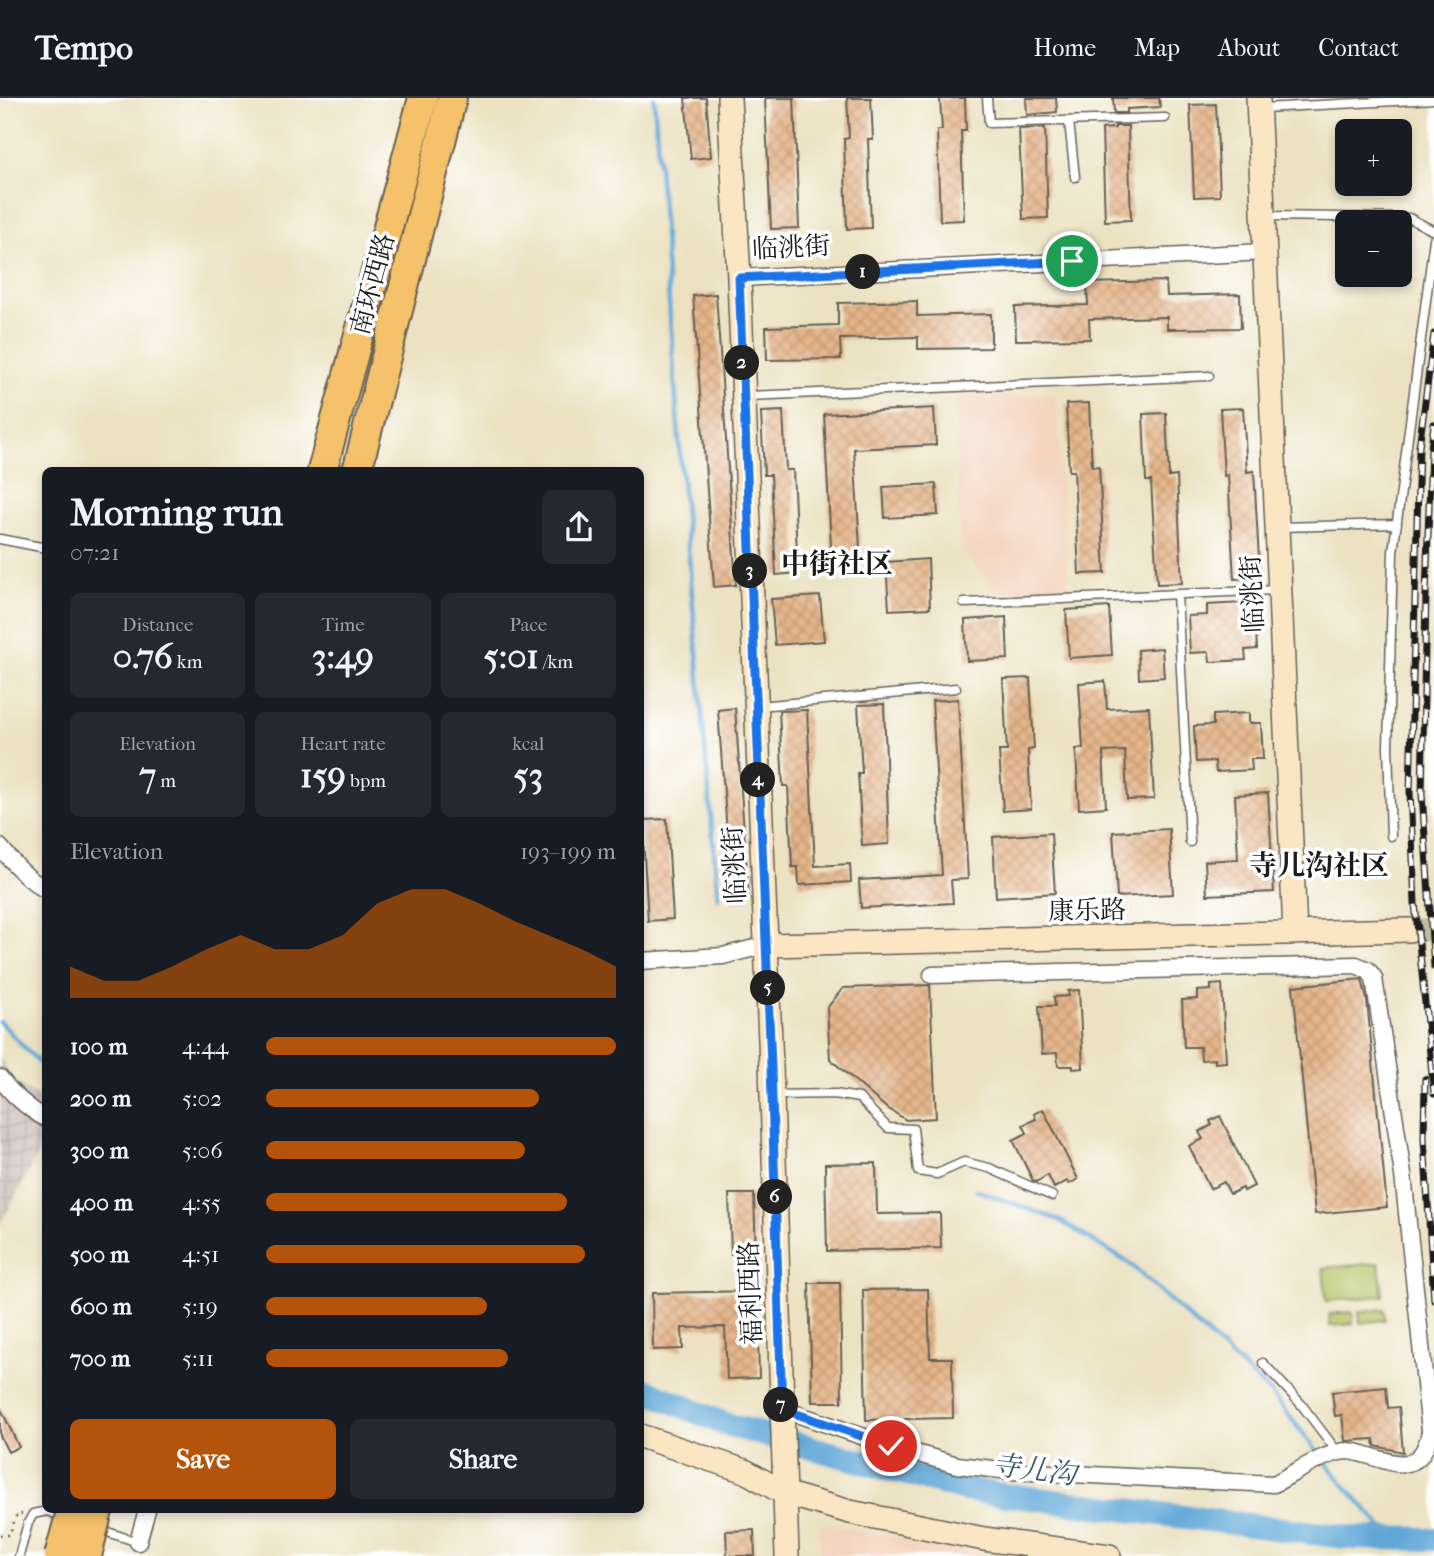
<!DOCTYPE html>
<html lang="en">
<head>
<meta charset="utf-8">
<style>
	body { margin:0; font-family:"IM FELL French Canon","Noto Serif SC",serif; background:#242831; color:#f1f3f6; height:100vh; display:flex; flex-direction:column; font-size:26px; white-space:nowrap }
	* { box-sizing:border-box; margin:0 }
	p { font-size:23px; color:#9ea1a6 }
	.icon { flex:none; width:38px; height:38px; fill:none; stroke:currentColor; stroke-width:2; stroke-linecap:round; stroke-linejoin:round }
	.map { position:relative; flex:1; overflow:hidden }
	.sheet { position:absolute; left:42px; top:369px; width:602px; height:1046px; display:flex; flex-direction:column; background:#171b24; border-radius:10px; box-shadow:0 4px 10px #0003 }
	.sheet>* { flex:none }
	.fabs { position:absolute; left:1335px; top:21px; display:grid; gap:14px }
	.fabs a { display:grid; place-items:center; width:77px; height:77px; border-radius:10px; background:#171b24; box-shadow:0 4px 10px #0003; font-size:35px }
	.pin { position:absolute; display:grid; place-items:center; width:60px; height:60px; color:#fff; margin:-30px; border:4px solid #fff; border-radius:50%; box-shadow:0 2px 7px #0007 }
	.km { position:absolute; width:35px; height:35px; margin:-18px; border-radius:50%; background:#222; color:#fff; font-size:19px; line-height:35px; text-align:center }
	.round { display:grid; place-items:center; flex:none; width:74px; height:74px; border-radius:10px; background:#242831 }
	.head { display:flex; align-items:center; justify-content:space-between; height:119px; padding:0 28px }
	h1 { font-size:38px; font-weight:700; line-height:52px }
	.figures { display:grid; grid-template-columns:repeat(3,1fr); gap:10px; height:119px; padding:7px 28px }
	.figures div { display:grid; align-content:center; border-radius:10px; background:#242831; text-align:center }
	.figures b { font-size:35px; font-weight:700 }
	.figures small { font-size:19px; font-weight:400 }
	.figures p { font-size:19px }
	.chart { height:196px; padding:14px 28px }
	.chart p { display:flex; justify-content:space-between }
	.chart svg { width:100%; height:126px; margin-top:7px; fill:#b45309; opacity:.7 }
	.cta { display:flex; gap:14px; margin-top:auto; padding:14px 28px }
	.cta a { flex:1; height:80px; border-radius:10px; background:#b45309; color:#fff; font-size:28px; font-weight:700; line-height:80px; text-align:center }
	.cta a+a { background:#242831; color:#f1f3f6 }
	ul { padding:0 28px; list-style:none; font-size:23px }
	li { display:grid; grid-template-columns:112px 84px 1fr; align-items:center; height:52px }
	li i { height:18px; border-radius:9px; background:#b45309 }
	header { display:flex; align-items:center; gap:42px; box-sizing:border-box; height:98px; padding:0 35px; background:#171b24; border-bottom:2px solid #363941 }
	header strong { font-size:33px }
	nav { display:flex; gap:38px; margin-inline-start:auto; font-size:24px }
	.map>svg:first-child { display:block }
	.built { fill:#f3d4bf }
	.industrial { fill:url(#industrial-grid) }
	.pitch { fill:#b3c163; stroke:#686e40; stroke-width:2 }
	.lines { fill:none; stroke-linecap:round; stroke-linejoin:round }
	.stream { stroke:#60a7d7; stroke-width:4.5 }
	.river { stroke:#60a7d7; stroke-width:24 }
	.building { fill:url(#building-cross-hatch) }
	.secondary-tunnel { stroke:#c2baa1; stroke-width:23; stroke-dasharray:23 11; stroke-linecap:butt }
	.lane-casing { stroke:#656156; stroke-width:11 }
	.street-casing { stroke:#656156; stroke-width:19 }
	.secondary-casing { stroke:#656156; stroke-width:26 }
	.highway-casing { stroke:#656156; stroke-width:32 }
	.path { stroke:#656156; stroke-width:2.5; stroke-dasharray:2 5; stroke-linecap:butt }
	.lane { stroke:#fff; stroke-width:8 }
	.street { stroke:#fff; stroke-width:16 }
	.secondary { stroke:#fbe6c4; stroke-width:23 }
	.highway { stroke:#f5c16b; stroke-width:28 }
	.rail-casing { stroke:#1c1c1c; stroke-width:7 }
	.rail { stroke:#fff; stroke-width:4.5; stroke-dasharray:13; stroke-linecap:butt }
	.highway-bridge-casing { stroke:#656156; stroke-width:32; stroke-linecap:butt }
	.highway-bridge { stroke:#f5c16b; stroke-width:28 }
	.route-casing { stroke:#fff; stroke-width:14 }
	.route { stroke:#1a73e8; stroke-width:9 }
	.labels { text-anchor:middle; stroke-width:7; stroke-linejoin:round; paint-order:stroke }
	.street-label { font-size:26px; fill:#1c1c1c; stroke:#fff }
	.neighbourhood-label { font-size:28px; font-weight:bold; fill:#1c1c1c; stroke:#fff }
	.water-label { font-size:28px; font-style:italic; fill:#3b5b70; stroke:#fff }
</style>
</head>
<body>
<header>
<strong>Tempo</strong>
<nav><a>Home</a><a>Map</a><a>About</a><a>Contact</a></nav>
</header>
<div class="map">
<svg width="1434" height="1458" viewBox="0 0 1434 1458">
	<defs>
		<pattern id="industrial-grid" width="8" height="8" patternUnits="userSpaceOnUse" patternTransform="scale(1.75)"><rect width="8" height="8" fill="#cfc0bb"/><path d="M0 4h8M4 0v8" fill="none" stroke="#b1a4a0"/></pattern>
		<pattern id="building-cross-hatch" width="8" height="8" patternUnits="userSpaceOnUse" patternTransform="scale(1.75)"><rect width="8" height="8" fill="#e5b58a"/><path d="M0 0l8 8M0 8l8-8" fill="none" stroke="#c49b76"/></pattern>
	</defs>
	<rect width="100%" height="100%" fill="#fff"/>
	<filter id="ink" filterUnits="userSpaceOnUse"><feTurbulence type="fractalNoise" baseFrequency=".0143" numOctaves="2"/><feDisplacementMap in="SourceGraphic" scale="14" xChannelSelector="R" yChannelSelector="G"/><feConvolveMatrix kernelMatrix="1 2 1 2 8 2 1 2 1" color-interpolation-filters="sRGB"/></filter>
	<filter id="wash" filterUnits="userSpaceOnUse"><feTurbulence type="fractalNoise" baseFrequency=".00686" numOctaves="4" result="noise"/><feDisplacementMap in="SourceGraphic" scale="28" xChannelSelector="R" yChannelSelector="G"/><feGaussianBlur stdDeviation="1.57" result="paint"/><feColorMatrix in="noise" values="0 0 0 0 0 0 0 0 0 0 0 0 0 0 0 0 0 1.4 0 .05"/><feComposite in="paint" operator="in"/></filter>
	<g filter="url(#wash)">
		<rect width="100%" height="100%" fill="#ece2c2"/>
		<path class="built" d="M955,297H1056L1069,493L998,496L960,451Z
			M819,1425L989,1458H821Z"/>
		<path class="industrial" d="M0,960L14,983L46,1004L45,1043L0,1127Z"/>
		<path class="pitch" d="M1379,1165L1383,1198L1326,1203L1323,1170Z
			M1384,1211L1385,1222L1360,1225L1359,1214Z
			M1352,1214L1353,1226L1330,1228L1329,1216Z"/>
		<g class="lines">
			<path class="stream" d="M654,0L681,369L718,799
				M0,924L46,972
				M976,1092L1059,1122L1129,1165L1271,1295L1339,1381L1392,1440"/>
			<path class="river" d="M640,1290L725,1326L965,1392L1354,1440L1434,1441"/>
		</g>
		<g id="blocks">
			<path class="building" d="M685,0H706L711,59L691,61Z
				M765,0H794L799,130L771,131Z
				M847,0H871L873,41H868L871,130L847,131L844,41L849,40Z
				M940,0H965L966,33H961L964,122L940,123L937,32H942Z
				M1026,0H1056L1057,14L1027,17Z
				M1113,0H1159L1160,9L1127,11V15H1114Z
				M1216,6L1220,98L1194,99L1190,7Z
				M1115,28H1128L1131,122L1105,123L1102,31L1115,30Z
				M1045,30L1048,120L1023,121L1019,31Z
				M1166,183L1167,198L1240,196L1241,230L1167,231V219L1089,221L1090,241L1016,242L1015,209L1088,207L1087,185Z
				M716,196L736,487L714,489L693,198Z
				M917,203V218L991,216V250L918,251V239L840,241L841,261L767,262L766,229L838,227V205Z
				M1089,305L1092,369L1099,368L1105,475L1079,476L1074,373H1069L1066,306Z
				M934,310L936,347L854,351L861,466L832,468L824,316Z
				M1243,310L1247,374L1254,373L1260,480L1234,481L1228,377L1224,378L1220,311Z
				M783,313L786,372H793L798,475L776,477L771,377H764L761,314Z
				M1166,315L1169,379L1177,378L1182,485L1157,486L1151,383H1146L1143,316Z
				M936,386L938,417L885,420L883,389Z
				M928,461L930,510L889,512L886,464Z
				M820,498L824,543L775,547L771,501Z
				M1243,505V515H1255L1257,551L1245,552L1246,562L1210,564L1209,554L1190,555L1188,518L1207,517V507Z
				M1109,509L1112,557L1069,560L1066,512Z
				M1006,519L1008,561L967,563L965,522Z
				M1162,550L1164,579L1139,581L1138,552Z
				M1030,580L1034,651L1028,652L1031,711L1003,713L999,653H1007L1003,581Z
				M1105,583L1107,611L1149,609L1154,701L1127,702L1125,653L1103,654L1106,709L1079,711L1076,651L1083,650L1079,585Z
				M958,601L968,781L951,782L953,805L861,810L859,782L942,777L932,603Z
				M884,606L889,746L862,748L858,675H862L858,607Z
				M735,610L749,802L732,803L718,612Z
				M807,612L815,768L850,766L851,784L799,787L798,769H792L788,688H783L779,613Z
				M1249,615V625H1261L1263,661H1251L1252,672L1216,674L1215,663L1196,664L1194,628L1213,627V617Z
				M1268,695L1274,794L1207,797L1205,763L1238,761L1235,697Z
				M667,721L673,821L648,823L642,722Z
				M1169,731L1173,796L1117,799L1113,734Z
				M1051,735L1055,795L996,799L993,739Z
				M1362,881L1367,902L1387,1109L1315,1116L1293,888Z
				M1222,886L1226,964L1215,965V961L1201,962L1200,949H1184L1182,902L1197,901V893L1211,892V887Z
				M930,887L936,1020L906,1022L884,1008L830,961L827,910L843,890Z
				M1079,892L1083,970L1073,971V968H1058L1057,955L1042,956L1039,908H1055L1054,899L1069,898L1068,893Z
				M1043,1011L1078,1081L1069,1086L1067,1083L1054,1090L1048,1077L1036,1084L1033,1083L1013,1042L1027,1035L1023,1027L1036,1021L1034,1016Z
				M1220,1018L1254,1088L1244,1093L1243,1090L1230,1096L1224,1084L1210,1091L1189,1048L1203,1041L1199,1034L1212,1027L1210,1023Z
				M876,1065L877,1116L940,1115L941,1150L827,1153L825,1066Z
				M729,1096H754L756,1157H731Z
				M809,1185H840L842,1304H812Z
				M928,1191L930,1260H952L953,1320L866,1322L863,1192Z
				M757,1193L759,1280L727,1281L725,1229L682,1230L683,1251L653,1252L652,1195Z
				M1386,1289L1388,1310L1399,1309L1403,1354L1375,1348L1374,1341L1345,1343L1342,1317L1335,1318L1332,1294Z
				M0,1309L19,1349L8,1354L0,1338Z
				M754,1432L755,1458H727L726,1433Z"/>
		</g>
	</g>
	<g filter="url(#ink)">
		<use href="#blocks" fill-opacity="0" stroke="#656156" stroke-width="2"/>
		<g class="lines">
			<path class="secondary-tunnel" d="M1409,832H1434"/>
			<defs>
				<path id="lane" d="M987,0L989,25L1165,20
					M1262,10L1434,1
					M1069,23L1075,79
					M1267,118L1409,120L1434,133
					M747,298L1209,278
					M1280,429L1397,426
					M0,441L46,450
					M1177,496L1190,744
					M964,505L1277,492
					M759,608L956,590
					M1391,738L1388,649L1393,454L1434,141
					M775,997L835,996L859,1000L888,1030L913,1031L918,1073L937,1076L964,1064L989,1070L1052,1098
					M1263,1265L1301,1306L1339,1356
					M98,1431L138,1444
					M19,1458L28,1425L33,1416L47,1413L66,1420"/>
				<path id="street" d="M739,180L1265,154
					M0,749C14,766 27,781 46,792
					M640,863L723,858L766,847
					M0,980C12,997 28,1010 46,1021
					M782,1311L891,1348L957,1367L1010,1373L1274,1386C1293,1376 1327,1353 1348,1353C1379,1355 1420,1390 1430,1333L1403,1077L1374,880L1368,872L1356,867L932,877
					M138,1444L147,1412"/>
				<path id="secondary" d="M729,0L739,180L771,968L787,1458
					M1258,0L1295,835
					M766,847L1409,832
					M640,1338L745,1373L784,1395L850,1414L984,1441L1109,1458"/>
				<path id="highway" d="M322,373L423,0
					M357,373L452,0"/>
			</defs>
			<use href="#lane" class="lane-casing"/>
			<use href="#street" class="street-casing"/>
			<use href="#secondary" class="secondary-casing"/>
			<use href="#highway" class="highway-casing"/>
			<path class="path" d="M0,1437H9L17,1416H22"/>
			<use href="#lane" class="lane"/>
			<use href="#street" class="street"/>
			<use href="#secondary" class="secondary"/>
			<use href="#highway" class="highway"/>
			<defs>
				<path id="rail" d="M1434,236L1419,349L1410,694L1415,805L1434,996
					M1434,326L1431,350L1426,496L1422,696L1434,869
					M1425,981L1424,1040L1434,1202"/>
			</defs>
			<use href="#rail" class="rail-casing"/>
			<use href="#rail" class="rail"/>
			<defs>
				<path id="highway-bridge" d="M59,1458L71,1414
					M87,1458L98,1412"/>
			</defs>
			<use href="#highway-bridge" class="highway-bridge-casing"/>
			<use href="#highway-bridge" class="highway-bridge"/>
		</g>
	</g>
	<g class="lines" filter="url(#ink)">
		<defs>
			<path id="route" d="M891,1348L782,1311L771,968L739,180L1072,163"/>
		</defs>
		<use href="#route" class="route-casing"/>
		<use href="#route" class="route"/>
	</g>
	<g class="labels">
		<g class="street-label">
			<text transform="translate(791 149) rotate(-3)" y="9">临洮街</text>
			<text transform="translate(372 186) rotate(-75)" y="9">南环西路</text>
			<text transform="translate(1252 496) rotate(-93)" y="9">临洮街</text>
			<text transform="translate(734 767) rotate(-93)" y="9">临洮街</text>
			<text transform="translate(1087 812) rotate(-1)" y="9">康乐路</text>
			<text transform="translate(750 1195) rotate(-92)" y="9">福利西路</text>
		</g>
		<g class="neighbourhood-label">
			<text x="837" y="475">中街社区</text>
			<text x="1319" y="777">寺儿沟社区</text>
		</g>
		<g class="water-label">
			<text transform="translate(1034 1371) rotate(7)" y="10">寺儿沟</text>
		</g>
	</g>
</svg>
<div class="fabs">
<a>+</a>
<a>−</a>
</div>
<div class="pin" style="left:1072px;top:163px;background:#1e9e55"><svg class="icon" aria-label="arrive" viewBox="0 0 24 24"><path d="M6 21V4h12l-3 4 3 4H6"/></svg></div>
<div class="pin" style="left:891px;top:1348px;background:#d93025"><svg class="icon" aria-label="check" viewBox="0 0 24 24"><path d="M5 12l5 5 9-10"/></svg></div>
<b class="km" style="left:863px;top:174px">1</b>
<b class="km" style="left:742px;top:265px">2</b>
<b class="km" style="left:750px;top:473px">3</b>
<b class="km" style="left:758px;top:682px">4</b>
<b class="km" style="left:768px;top:890px">5</b>
<b class="km" style="left:775px;top:1099px">6</b>
<b class="km" style="left:781px;top:1307px">7</b>
<section class="sheet">
<div class="head"><div><h1>Morning run</h1><p>07:21</p></div><a class="round"><svg class="icon" aria-label="share" viewBox="0 0 24 24"><path d="M12 15V3M7 8l5-5 5 5M5 13v7h14v-7"/></svg></a></div>
<div class="figures">
<div><p>Distance</p><b>0.76<small> km</small></b></div>
<div><p>Time</p><b>3:49</b></div>
<div><p>Pace</p><b>5:01<small> /km</small></b></div>
</div>
<div class="figures">
<div><p>Elevation</p><b>7<small> m</small></b></div>
<div><p>Heart rate</p><b>159<small> bpm</small></b></div>
<div><p>kcal</p><b>53</b></div>
</div>
<div class="chart"><p><span>Elevation</span>193–199 m</p>
<svg viewBox="0 0 160 44" preserveAspectRatio="none"><path d="M0 44V33L10 38L20 38L30 33L40 27L50 22L60 27L70 27L80 22L90 11L100 6L110 6L120 11L130 17L140 22L150 27L160 33V44z"/></svg>
</div>
<ul>
<li><b>100 m</b>4:44<i style="width:100%"></i></li>
<li><b>200 m</b>5:02<i style="width:78%"></i></li>
<li><b>300 m</b>5:06<i style="width:74%"></i></li>
<li><b>400 m</b>4:55<i style="width:86%"></i></li>
<li><b>500 m</b>4:51<i style="width:91%"></i></li>
<li><b>600 m</b>5:19<i style="width:63%"></i></li>
<li><b>700 m</b>5:11<i style="width:69%"></i></li>
</ul>
<div class="cta"><a>Save</a><a>Share</a></div>
</section>
</div>
</body>
</html>
